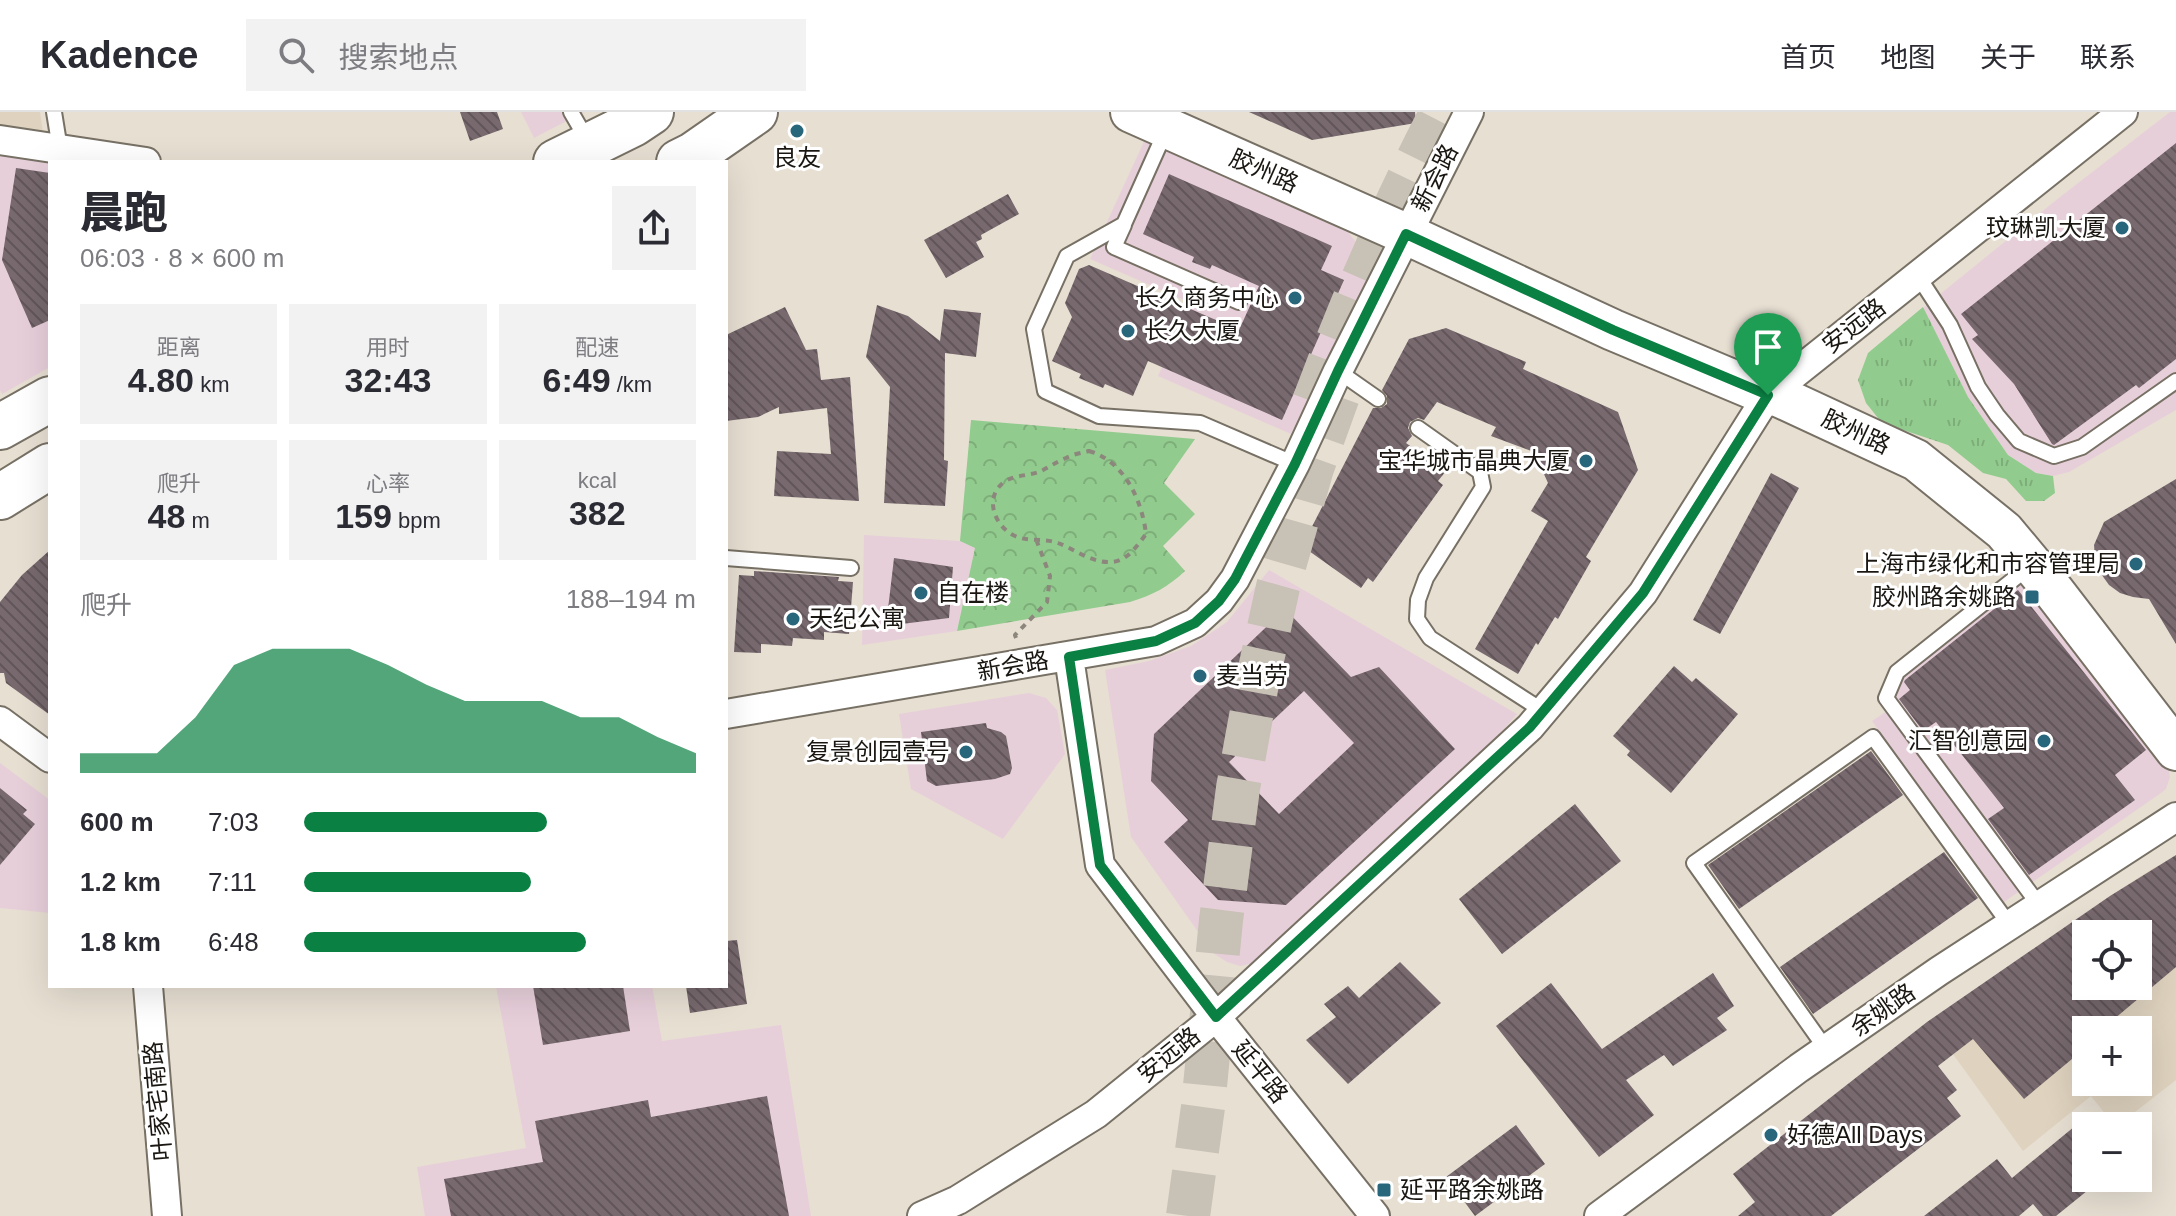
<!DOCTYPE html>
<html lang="zh">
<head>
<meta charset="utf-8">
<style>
	body { margin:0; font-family:Helvetica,"Noto Sans SC",sans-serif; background:#f2f2f3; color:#2b2b33; height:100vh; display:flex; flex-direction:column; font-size:30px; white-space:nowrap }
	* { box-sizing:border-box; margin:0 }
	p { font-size:26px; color:#7c7c81 }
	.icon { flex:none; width:44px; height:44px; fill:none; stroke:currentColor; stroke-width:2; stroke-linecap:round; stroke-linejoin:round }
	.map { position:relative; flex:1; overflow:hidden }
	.sheet { position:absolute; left:48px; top:48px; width:680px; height:828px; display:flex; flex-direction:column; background:#fff; border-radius:0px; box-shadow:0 8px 32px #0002 }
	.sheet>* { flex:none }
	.buttons { position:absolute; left:2072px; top:808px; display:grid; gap:16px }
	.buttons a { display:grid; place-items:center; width:80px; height:80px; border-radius:0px; background:#fff; box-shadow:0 8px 32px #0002; font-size:40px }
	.pin { position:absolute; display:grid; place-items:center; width:68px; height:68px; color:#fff; margin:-82px -34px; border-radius:50% 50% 50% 0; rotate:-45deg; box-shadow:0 0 8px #0007 }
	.pin .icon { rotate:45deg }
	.round { display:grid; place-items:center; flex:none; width:84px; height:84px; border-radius:0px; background:#f2f2f3 }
	.head { display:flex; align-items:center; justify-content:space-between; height:136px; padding:0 32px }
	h1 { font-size:44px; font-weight:800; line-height:60px }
	.stats { display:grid; grid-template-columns:repeat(3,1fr); gap:12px; height:136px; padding:8px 32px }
	.stats div { display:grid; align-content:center; border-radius:0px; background:#f2f2f3; text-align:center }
	.stats b { font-size:34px; font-weight:800 }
	.stats small { font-size:22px; font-weight:400 }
	.stats p { font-size:22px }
	.chart { height:224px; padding:16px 32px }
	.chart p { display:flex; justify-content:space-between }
	.chart svg { width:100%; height:144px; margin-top:8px; fill:#0b8043; opacity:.7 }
	ul { padding:0 32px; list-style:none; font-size:26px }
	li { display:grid; grid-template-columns:128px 96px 1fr; align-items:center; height:60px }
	li i { height:20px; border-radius:10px; background:#0b8043 }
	header { display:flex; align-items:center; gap:48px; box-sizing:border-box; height:112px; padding:0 40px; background:#fff; border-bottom:2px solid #e1e1e2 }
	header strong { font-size:38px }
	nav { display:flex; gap:44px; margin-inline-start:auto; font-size:28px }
	.search { width:560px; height:72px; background:#f2f2f3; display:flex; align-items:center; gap:20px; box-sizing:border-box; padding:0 28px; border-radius:0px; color:#7c7c81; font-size:30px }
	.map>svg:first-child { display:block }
	.commercial { fill:#e7cfda }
	.built { fill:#dfd3bf; fill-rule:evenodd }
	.grass { fill:url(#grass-tufts) }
	.park { fill:url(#park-crowns) }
	.building { fill:url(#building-back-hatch); fill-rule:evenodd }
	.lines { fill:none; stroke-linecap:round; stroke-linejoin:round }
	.highway-tunnel { stroke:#c8c1b5; stroke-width:44; stroke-dasharray:44 22; stroke-linecap:butt }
	.lane-casing { stroke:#777064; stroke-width:18 }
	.street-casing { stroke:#777064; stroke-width:32 }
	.secondary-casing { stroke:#777064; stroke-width:44 }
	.primary-casing { stroke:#777064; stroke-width:48 }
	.path { stroke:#8c867d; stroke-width:4; stroke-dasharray:6 6; stroke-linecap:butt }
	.lane { stroke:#fff; stroke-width:14 }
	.street { stroke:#fff; stroke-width:28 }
	.secondary { stroke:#fff; stroke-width:40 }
	.primary { stroke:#fff; stroke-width:44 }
	.route-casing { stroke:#fff; stroke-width:16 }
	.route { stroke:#0b8043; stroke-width:10 }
	.poi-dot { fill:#28667c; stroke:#fff; stroke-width:3 }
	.labels { text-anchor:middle; stroke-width:6; stroke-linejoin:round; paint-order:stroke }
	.poi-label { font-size:24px; fill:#1a1712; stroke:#fff; text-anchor:end }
	.street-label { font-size:24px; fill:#1a1712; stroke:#fff }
</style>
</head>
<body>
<header>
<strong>Kadence</strong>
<div class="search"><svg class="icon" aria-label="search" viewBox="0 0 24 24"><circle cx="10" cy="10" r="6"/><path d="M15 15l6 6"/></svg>搜索地点</div>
<nav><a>首页</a><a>地图</a><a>关于</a><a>联系</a></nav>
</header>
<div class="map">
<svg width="2176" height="1104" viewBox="0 0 2176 1104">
	<defs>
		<pattern id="grass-tufts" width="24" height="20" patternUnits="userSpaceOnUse" patternTransform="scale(2)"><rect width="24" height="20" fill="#92cb8e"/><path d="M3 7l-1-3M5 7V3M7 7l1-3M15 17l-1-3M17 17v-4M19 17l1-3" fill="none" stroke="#7dae79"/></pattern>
		<pattern id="park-crowns" width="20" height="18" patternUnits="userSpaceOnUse" patternTransform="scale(2)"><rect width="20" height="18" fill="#92cb8e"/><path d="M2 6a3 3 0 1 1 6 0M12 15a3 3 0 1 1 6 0" fill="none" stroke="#7dae79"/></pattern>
		<pattern id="building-back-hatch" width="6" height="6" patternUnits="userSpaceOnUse" patternTransform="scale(2)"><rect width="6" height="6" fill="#77696e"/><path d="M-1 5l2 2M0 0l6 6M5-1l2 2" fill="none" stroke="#615559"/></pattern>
	</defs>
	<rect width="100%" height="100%" fill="#e7dfd2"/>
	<path class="commercial" d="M521,0H584L534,26Z
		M2170,0H2176V298L2069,360L2053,364L2036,361L2008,343L1968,285L1923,196L2060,85Z
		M1147,23L1341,111L1362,138L1369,169L1291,322L1158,264L1191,191L1090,147Z
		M0,39L75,50H50V255L2,282L0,278Z
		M864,423L960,429L975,436L957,519L862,533Z
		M1269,458L1517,602L1483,641L1255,851L1240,854L1227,850L1213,841L1131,725L1105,558L1149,549L1191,534L1227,510Z
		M2012,461L2169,659L2170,665L2166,677L2161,681L2004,790L1872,609L1887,599L1879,587L1892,554Z
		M1029,581L1046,586L1057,598L1065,642L1003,727L911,677L899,602Z
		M0,651L50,688V801L0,796Z
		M496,874H652L662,929L781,913L811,1104H425L417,1055L526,1036Z"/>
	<path class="built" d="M0,0H40L43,21L0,14Z
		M2176,745V968L2117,1014H2115L2091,984L2023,1039L1929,909L2110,784L2152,757ZM2086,822H2138V874H2086ZM2086,918H2138V970H2086Z"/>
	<path class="grass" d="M1923,195L1968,285L2008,343L2036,361L2053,364L2055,381L2044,389H2026L2006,367L1983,361L1948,333L1882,311L1866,291L1858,268L1868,241Z"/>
	<path class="park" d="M971,308L1195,327L1164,371L1195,402L1163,434L1185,459C1168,475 1153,483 1130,490L957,519L975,436L960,429Z"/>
	<path class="building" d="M460,0H497L503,17L470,29Z
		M1249,0H1415L1416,11L1312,28Z
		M2176,31V247L2139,276L2136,273L2054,333L2052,332L2014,272L1972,227L1978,223L1961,202Z
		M16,56L50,61V208L32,216L2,148Z
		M1169,62L1332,134L1321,158L1344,168L1282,308L1148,249L1133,284L1105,272L1103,276L1079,266L1081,262L1052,249L1072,205L1065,191L1079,157L1089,153L1239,218L1259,174L1212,153L1210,157L1192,150L1194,145L1143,122Z
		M1008,82L1019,102L981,123L982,127L976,130L984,145L946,166L924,128Z
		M877,193L908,204L940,229L944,197L981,201L976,245L945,241L944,348L948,349L945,394L884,391L890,275L866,245Z
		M785,195L806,238L817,237L821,268L850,265L859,389L774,384L777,339L831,342L827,296L779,302V295L758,305L726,309V223Z
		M1446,216L1526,250L1523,257L1618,300L1638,358L1586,445L1591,449L1558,507L1555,505L1538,533L1536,531L1518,562L1475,537L1548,409L1531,399L1548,371L1534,340L1491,324L1496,315L1437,290L1424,308L1418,306L1410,310L1408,316L1412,324L1406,331L1446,359L1438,369L1443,373L1373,470L1368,466L1361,476L1302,434L1373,296H1381L1387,292V284L1382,278L1409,227Z
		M1771,361L1799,376L1720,522L1693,508Z
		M2176,367V532L2149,487L2133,485L2120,481L2109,473L2099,459L2095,445L2094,433L2104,410Z
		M50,438V603L6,571L4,561H0V490L22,463Z
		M894,446L953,455L949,506L886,514Z
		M754,459L839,465L838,469L853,470L849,522L824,520V528L793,526L792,534L761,532V541L734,540L739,463L754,464Z
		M2018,478L2146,638L2115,663L2135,688L2029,763L1988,707L2004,696L1936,610L1923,619L1899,587L1910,578L1904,570L1905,568Z
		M1285,497L1351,565L1379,555L1455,637L1286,793L1218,788L1164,730L1188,708L1151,669L1154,622ZM1304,579L1354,631L1279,702L1229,650Z
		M1674,554L1692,570L1696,566L1738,602L1671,681L1627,643L1630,639L1613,624Z
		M986,611L987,616L1001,620L1006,624L1012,656L1010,662L995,667L936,674L927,669L921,620Z
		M1871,639L1903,683L1739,797L1708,753Z
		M0,676L27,698L23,702L35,712L0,753Z
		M1575,692L1621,749L1502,842L1459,787Z
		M1944,740L1978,786L1813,902L1780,855Z
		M2176,743V855L2101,918H2086V964L2072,947L2024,987L1973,927L1938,954L1957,978L1947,986L1961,1004L1831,1104H1738L1755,1090L1733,1062L1927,910L2110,784ZM2086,822H2138V874H2086Z
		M737,828L747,892L690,901L686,874H726V829Z
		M1400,850L1441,891L1348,972L1306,928L1336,905L1324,892L1348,874L1359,886Z
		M1713,861L1734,894L1717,906L1727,918L1673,954L1664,943L1626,968L1654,1003L1599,1045L1496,914L1551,871L1602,937Z
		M533,874H623L630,919L543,933Z
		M767,984L789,1104H451L444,1067L543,1050L535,1009L648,988L651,1005Z
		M2086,1005V1066H2103L2056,1104H2043L2033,1092L2019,1104H1924L1997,1047L2012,1066Z
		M1516,1013L1545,1052L1475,1104L1446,1065Z"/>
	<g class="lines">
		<path class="highway-tunnel" d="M1314,290C1351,191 1393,94 1442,0
			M1188,1104L1203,995L1221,808L1238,676L1258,566L1278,475L1312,356L1345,264"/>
		<defs>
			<path id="lane" d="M54,0L60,37
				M571,0L589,31
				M1167,16L1124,112L1067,144L1034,217L1045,279L1099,304L1200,311L1295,352
				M1124,113L1114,135L1239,190
				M1918,164L1950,213L1978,275L1997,303L2019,329L2054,344L2082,335L2176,269
				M1338,259L1378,287
				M1418,316L1480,360L1483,375L1426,466L1418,488L1417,507L1430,526L1543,599
				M726,446L851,456
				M2029,455L1897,560L1886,586L2039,793
				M1826,937L1694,751L1873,625L2009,812"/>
			<path id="street" d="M0,28L146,50
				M1069,545L1100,753L1216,905L1375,1104
				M726,602L1156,529L1195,511L1219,489L1235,467L1295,352L1338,259L1469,0
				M0,609L50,646
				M148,874L167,1104
				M922,1104L958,1088L1096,1002L1216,905L1530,615L1643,481L1768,283L2123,0
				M1599,1104L1799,956L1939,859L2176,705"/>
			<path id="secondary" d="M1131,0L1406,122L1613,218L1768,283L1778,284L1916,348L2004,419L2049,473L2176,638"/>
			<path id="primary" d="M556,50L633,12L651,0
				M679,50L693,43L755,0
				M0,315L50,287
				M0,385L50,354"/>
		</defs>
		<use href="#lane" class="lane-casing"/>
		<use href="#street" class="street-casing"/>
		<use href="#secondary" class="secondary-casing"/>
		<use href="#primary" class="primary-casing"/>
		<path class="path" d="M1089,339C1124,349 1142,388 1146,422C1137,434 1126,451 1109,450C1090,450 1074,437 1058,431C1044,426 1028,430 1015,424C995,415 983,386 1004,370C1014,363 1027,364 1039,360C1048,356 1056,350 1066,346C1073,342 1082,341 1089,339Z
			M1016,526L1015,523L1047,490L1050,464L1036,427"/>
		<use href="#lane" class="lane"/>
		<use href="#street" class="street"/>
		<use href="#secondary" class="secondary"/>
		<use href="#primary" class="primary"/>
	</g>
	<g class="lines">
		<defs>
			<path id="route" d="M1406,122L1613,218L1768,283L1643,481L1530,615L1216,905L1100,753L1069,545L1156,529L1195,511L1219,489L1235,467L1295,352L1338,259Z"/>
		</defs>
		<use href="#route" class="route-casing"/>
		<use href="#route" class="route"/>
	</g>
	<g class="poi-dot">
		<circle cx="797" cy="19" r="8"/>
		<circle cx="2122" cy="116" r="8"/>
		<circle cx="1295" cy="186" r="8"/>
		<circle cx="1128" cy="219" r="8"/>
		<circle cx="1586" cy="349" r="8"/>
		<circle cx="2136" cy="452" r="8"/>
		<circle cx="921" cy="481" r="8"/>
		<rect x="2024" y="477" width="16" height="16" rx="4"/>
		<circle cx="793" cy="507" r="8"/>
		<circle cx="1200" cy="564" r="8"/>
		<circle cx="2044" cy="629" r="8"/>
		<circle cx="966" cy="640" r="8"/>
		<circle cx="1771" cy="1023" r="8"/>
		<rect x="1376" y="1070" width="16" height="16" rx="4"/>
	</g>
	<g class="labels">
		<g class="poi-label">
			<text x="797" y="54" text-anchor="middle">良友</text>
			<text x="2106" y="124">玟琳凯大厦</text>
			<text x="1279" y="194">长久商务中心</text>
			<text x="1144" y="227" text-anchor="start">长久大厦</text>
			<text x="1570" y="357">宝华城市晶典大厦</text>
			<text x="2120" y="460">上海市绿化和市容管理局</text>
			<text x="937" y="489" text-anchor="start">自在楼</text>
			<text x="2016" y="493">胶州路余姚路</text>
			<text x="809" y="515" text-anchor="start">天纪公寓</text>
			<text x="1216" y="572" text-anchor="start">麦当劳</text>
			<text x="2028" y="637">汇智创意园</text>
			<text x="950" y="648">复景创园壹号</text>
			<text x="1787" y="1031" text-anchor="start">好德All Days</text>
			<text x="1400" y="1086" text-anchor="start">延平路余姚路</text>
		</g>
		<g class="street-label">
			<text transform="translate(1264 59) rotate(24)" y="8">胶州路</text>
			<text transform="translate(1435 66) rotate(-63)" y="8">新会路</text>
			<text transform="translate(1854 214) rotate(-38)" y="8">安远路</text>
			<text transform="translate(1856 320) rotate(25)" y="8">胶州路</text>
			<text transform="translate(1013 554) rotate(-10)" y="8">新会路</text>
			<text transform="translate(1883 898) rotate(-35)" y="8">余姚路</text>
			<text transform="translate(1169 943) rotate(-39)" y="8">安远路</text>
			<text transform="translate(1260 960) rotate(51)" y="8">延平路</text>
			<text transform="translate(158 989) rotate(-95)" y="8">叶家宅南路</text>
		</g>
	</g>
</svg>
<div class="buttons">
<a><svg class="icon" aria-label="locate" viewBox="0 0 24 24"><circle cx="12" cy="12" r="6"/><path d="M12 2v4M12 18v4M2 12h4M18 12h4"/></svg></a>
<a>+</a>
<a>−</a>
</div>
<div class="pin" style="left:1768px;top:283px;background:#1e9e55"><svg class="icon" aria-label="arrive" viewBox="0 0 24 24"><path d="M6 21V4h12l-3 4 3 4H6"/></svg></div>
<section class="sheet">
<div class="head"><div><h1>晨跑</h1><p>06:03 · 8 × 600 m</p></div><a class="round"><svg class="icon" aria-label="share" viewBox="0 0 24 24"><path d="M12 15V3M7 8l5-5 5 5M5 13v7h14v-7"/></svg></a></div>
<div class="stats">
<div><p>距离</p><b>4.80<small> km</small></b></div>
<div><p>用时</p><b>32:43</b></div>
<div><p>配速</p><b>6:49<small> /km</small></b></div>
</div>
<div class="stats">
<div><p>爬升</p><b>48<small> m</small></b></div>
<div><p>心率</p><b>159<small> bpm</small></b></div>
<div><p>kcal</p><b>382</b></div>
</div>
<div class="chart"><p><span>爬升</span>188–194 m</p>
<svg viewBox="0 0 160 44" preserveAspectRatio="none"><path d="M0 44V38L10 38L20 38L30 27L40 11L50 6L60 6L70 6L80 11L90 17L100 22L110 22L120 22L130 27L140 27L150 33L160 38V44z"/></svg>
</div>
<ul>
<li><b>600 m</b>7:03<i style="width:62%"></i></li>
<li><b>1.2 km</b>7:11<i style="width:58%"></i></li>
<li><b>1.8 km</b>6:48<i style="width:72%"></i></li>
</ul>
</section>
</div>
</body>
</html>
